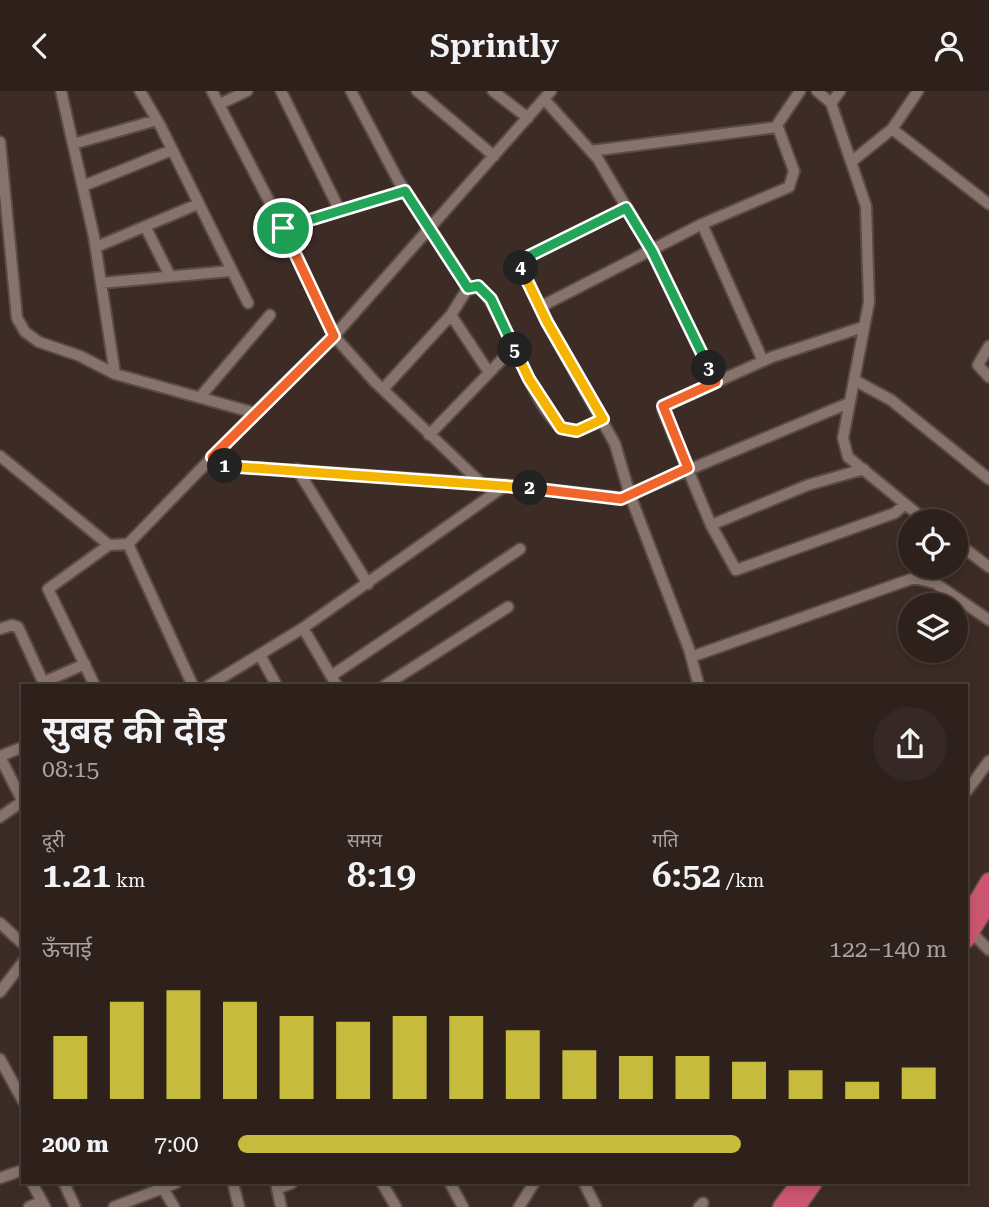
<!DOCTYPE html>
<html lang="hi">
<head>
<meta charset="utf-8">
<style>
	body { margin:0; font-family:"Roboto Serif","Noto Sans Devanagari",serif; background:#362925; color:#f1f3f6; height:100vh; display:flex; flex-direction:column; font-size:26px; white-space:nowrap }
	* { box-sizing:border-box; margin:0 }
	p { font-size:23px; color:#a7a3a3 }
	.icon { flex:none; width:38px; height:38px; fill:none; stroke:currentColor; stroke-width:2; stroke-linecap:round; stroke-linejoin:round }
	.map { position:relative; flex:1; overflow:hidden }
	.side { position:absolute; left:21px; top:593px; width:947px; height:500px; display:flex; flex-direction:column; background:#2e211c; border-radius:0px; box-shadow:0 4px 10px #0003,0 0 0 2px #493e3b }
	.side>* { flex:none }
	.fabs { position:absolute; left:898px; top:418px; display:grid; gap:14px }
	.fabs a { display:grid; place-items:center; width:70px; height:70px; border-radius:50%; background:#2e211c; box-shadow:0 4px 10px #0003,0 0 0 2px #493e3b; font-size:35px }
	.pin { position:absolute; display:grid; place-items:center; width:60px; height:60px; color:#fff; margin:-30px; border:4px solid #fff; border-radius:50%; box-shadow:0 2px 7px #0007 }
	.km { position:absolute; width:35px; height:35px; margin:-18px; border-radius:50%; background:#222; color:#fff; font-size:19px; line-height:35px; text-align:center }
	.round { display:grid; place-items:center; flex:none; width:74px; height:74px; border-radius:37px; background:#362925 }
	.headline { display:flex; align-items:center; justify-content:space-between; height:119px; padding:0 21px }
	h1 { font-size:38px; font-weight:600; line-height:52px }
	.metrics { display:grid; grid-template-columns:repeat(3,1fr); gap:10px; height:119px; padding:7px 21px }
	.metrics div { display:grid; align-content:center }
	.metrics b { font-size:35px; font-weight:600 }
	.metrics small { font-size:19px; font-weight:400 }
	.metrics p { font-size:19px }
	.chart { height:196px; padding:14px 21px }
	.chart p { display:flex; justify-content:space-between }
	.chart svg { width:100%; height:126px; margin-top:7px; stroke:#c6bb3c; stroke-width:6 }
	ul { padding:0 21px; list-style:none; font-size:23px }
	li { display:grid; grid-template-columns:112px 84px 1fr; align-items:center; height:52px }
	li i { height:18px; border-radius:9px; background:#c6bb3c }
	header { display:flex; justify-content:space-between; align-items:center; height:91px; padding:0 21px; background:#2e211c; font-size:32px; font-weight:600 }
	.map>svg:first-child { display:block }
	.lines { fill:none; stroke-linecap:round; stroke-linejoin:round }
	.minor-casing { stroke:#594b46; stroke-width:14 }
	.highway-casing { stroke:#594b46; stroke-width:19 }
	.minor { stroke:#87736c; stroke-width:10 }
	.highway { stroke:#ca566f; stroke-width:16 }
	.split-1-casing { stroke:#fff; stroke-width:14 }
	.split-2-casing { stroke:#fff; stroke-width:14 }
	.split-3-casing { stroke:#fff; stroke-width:14 }
	.split-4-casing { stroke:#fff; stroke-width:14 }
	.split-5-casing { stroke:#fff; stroke-width:14 }
	.split-6-casing { stroke:#fff; stroke-width:14 }
	.split-1 { stroke:#f0652b; stroke-width:9 }
	.split-2 { stroke:#f5b400; stroke-width:9 }
	.split-3 { stroke:#f0652b; stroke-width:9 }
	.split-4 { stroke:#22a559; stroke-width:9 }
	.split-5 { stroke:#f5b400; stroke-width:9 }
	.split-6 { stroke:#22a559; stroke-width:9 }
</style>
</head>
<body>
<header><svg class="icon" aria-label="back" viewBox="0 0 24 24"><path d="M15 5l-7 7 7 7"/></svg>Sprintly<svg class="icon" aria-label="person" viewBox="0 0 24 24"><circle cx="12" cy="8" r="4"/><path d="M4 21q1-7 8-7t8 7"/></svg></header>
<div class="map">
<svg width="989" height="1116" viewBox="0 0 989 1116">
	<rect width="100%" height="100%" fill="#3d2c26"/>
	<g class="lines">
		<defs>
			<path id="minor" d="M61,0L94,146L115,283
				M140,0L161,36L248,212
				M212,0L283,137L334,245L375,291L482,393
				M281,0L340,120
				M351,0L398,89L469,197
				M417,0L494,65
				M493,0L528,27
				M817,0L831,12L866,115L869,211L843,347L848,366L926,430
				M544,8L598,68L652,160L716,291
				M831,12L840,0
				M220,13L247,0
				M892,38L989,113
				M0,51L17,227L25,241L39,251L80,265L115,283L255,322L128,453L109,454L0,365
				M73,53L157,29
				M591,60L777,36
				M851,71L892,38L918,0
				M83,95L172,59
				M626,117L521,169L520,174L547,231L615,353L630,404L689,558L699,595
				M702,133L763,270
				M146,137L170,185
				M283,137L405,100
				M96,156L198,113
				M101,192L230,180
				M540,216L702,133L789,96L794,80L777,34L800,0
				M451,224L488,280
				M863,236L772,266L666,314L663,319L711,434L736,479L895,422L904,414
				M989,255L978,274L989,286
				M854,289L891,309L989,388
				M383,298L451,224L466,200L478,195C507,219 536,332 568,339C580,342 592,333 603,328
				M200,306L270,224
				M255,322L334,245L551,0
				M429,344L514,256
				M212,366L225,375L506,394
				M297,378L368,493
				M711,434L808,394L864,378
				M956,451L989,476
				M128,453L193,595
				M303,537L337,595
				M0,538L12,534L18,536L45,595
				M260,564L277,595
				M691,566L914,487L935,492L989,529
				M331,585L520,458
				M44,591L85,573
				M95,595L48,498L109,454
				M208,595L303,537L506,394L621,407L849,312
				M384,595L508,516
				M0,665L23,656
				M0,666L23,711
				M966,701L989,670
				M0,726L23,710
				M0,832L23,853
				M971,841L989,859
				M0,901L23,871
				M0,968L23,1010
				M0,1087L23,1079
				M32,1092L45,1116
				M64,1092L75,1116
				M233,1092L239,1116
				M276,1092L281,1116
				M382,1092L396,1116
				M450,1092L463,1116
				M584,1092L596,1116
				M163,1097L174,1116
				M277,1098L292,1092
				M29,1116L42,1110
				M114,1116L176,1092
				M519,1116L534,1092
				M699,1116L703,1112"/>
			<path id="highway" d="M966,828L989,790
				M966,849L989,812
				M781,1116L799,1092
				M797,1116L814,1092"/>
		</defs>
		<use href="#minor" class="minor-casing"/>
		<use href="#highway" class="highway-casing"/>
		<use href="#minor" class="minor"/>
		<use href="#highway" class="highway"/>
	</g>
	<g class="lines">
		<defs>
			<path id="split-1" d="M225,375L212,366L334,245L283,137"/>
			<path id="split-2" d="M225,375L530,397"/>
			<path id="split-3" d="M530,397L621,408L688,377L663,315L716,291L709,277"/>
			<path id="split-4" d="M521,177V169L626,117L652,160L709,277"/>
			<path id="split-5" d="M515,259L529,288L561,337L577,340L603,328L547,231L521,177"/>
			<path id="split-6" d="M283,137L405,100L468,197L478,195L491,208L515,259"/>
		</defs>
		<use href="#split-1" class="split-1-casing"/>
		<use href="#split-2" class="split-2-casing"/>
		<use href="#split-3" class="split-3-casing"/>
		<use href="#split-4" class="split-4-casing"/>
		<use href="#split-5" class="split-5-casing"/>
		<use href="#split-6" class="split-6-casing"/>
		<use href="#split-1" class="split-1"/>
		<use href="#split-2" class="split-2"/>
		<use href="#split-3" class="split-3"/>
		<use href="#split-4" class="split-4"/>
		<use href="#split-5" class="split-5"/>
		<use href="#split-6" class="split-6"/>
	</g>
</svg>
<div class="fabs">
<a><svg class="icon" aria-label="locate" viewBox="0 0 24 24"><circle cx="12" cy="12" r="6"/><path d="M12 2v4M12 18v4M2 12h4M18 12h4"/></svg></a>
<a><svg class="icon" aria-label="layers" viewBox="0 0 24 24"><path d="M12 4l9 5-9 5-9-5zM3 14l9 5 9-5"/></svg></a>
</div>
<div class="pin" style="left:283px;top:137px;background:#1e9e55"><svg class="icon" aria-label="arrive" viewBox="0 0 24 24"><path d="M6 21V4h12l-3 4 3 4H6"/></svg></div>
<b class="km" style="left:225px;top:375px">1</b>
<b class="km" style="left:530px;top:397px">2</b>
<b class="km" style="left:709px;top:277px">3</b>
<b class="km" style="left:521px;top:177px">4</b>
<b class="km" style="left:515px;top:259px">5</b>
<section class="side">
<div class="headline"><div><h1>सुबह की दौड़</h1><p>08:15</p></div><a class="round"><svg class="icon" aria-label="share" viewBox="0 0 24 24"><path d="M12 15V3M7 8l5-5 5 5M5 13v7h14v-7"/></svg></a></div>
<div class="metrics">
<div><p>दूरी</p><b>1.21<small> km</small></b></div>
<div><p>समय</p><b>8:19</b></div>
<div><p>गति</p><b>6:52<small> /km</small></b></div>
</div>
<div class="chart"><p><span>ऊँचाई</span>122–140 m</p>
<svg viewBox="0 0 160 44" preserveAspectRatio="none"><path d="M5 44V22M15 44V10M25 44V6M35 44V10M45 44V15M55 44V17M65 44V15M75 44V15M85 44V20M95 44V27M105 44V29M115 44V29M125 44V31M135 44V34M145 44V38M155 44V33"/></svg>
</div>
<ul>
<li><b>200 m</b>7:00<i style="width:71%"></i></li>
</ul>
</section>
</div>
</body>
</html>
